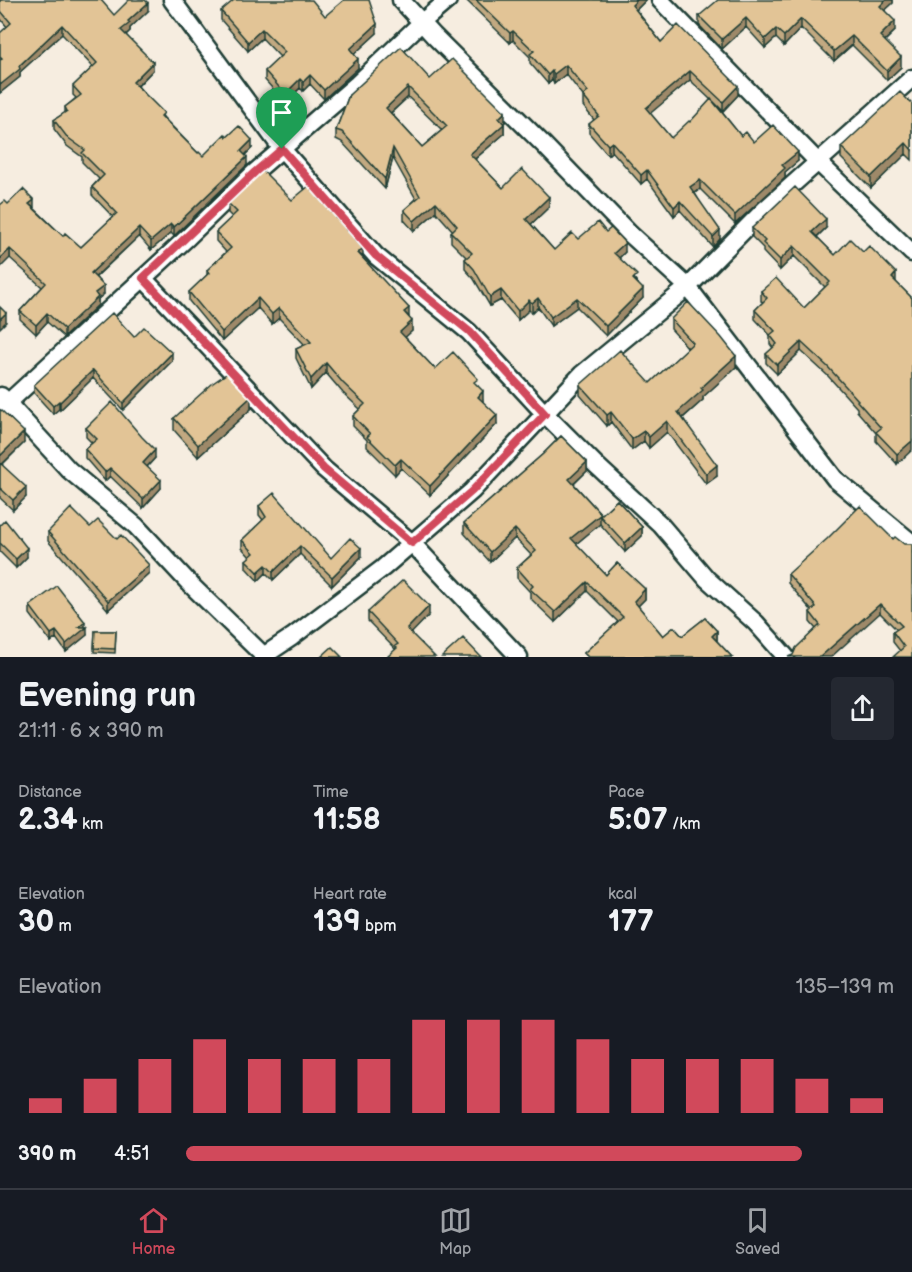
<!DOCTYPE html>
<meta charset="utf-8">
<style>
:root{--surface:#171b24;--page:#242831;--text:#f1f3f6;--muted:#9ea1a6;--line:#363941;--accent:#d1495b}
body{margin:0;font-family:"Balsamiq Sans",sans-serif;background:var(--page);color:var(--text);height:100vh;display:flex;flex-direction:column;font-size:22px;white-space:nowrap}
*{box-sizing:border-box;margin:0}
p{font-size:20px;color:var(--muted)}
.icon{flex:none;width:33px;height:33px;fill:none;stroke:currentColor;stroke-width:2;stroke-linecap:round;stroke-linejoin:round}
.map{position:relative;height:657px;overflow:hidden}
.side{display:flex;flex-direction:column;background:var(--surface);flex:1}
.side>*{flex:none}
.pin{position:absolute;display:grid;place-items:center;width:51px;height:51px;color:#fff;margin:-62px -26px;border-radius:50% 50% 50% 0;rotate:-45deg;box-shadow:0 0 6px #0007}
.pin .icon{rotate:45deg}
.round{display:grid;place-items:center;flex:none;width:63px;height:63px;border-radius:6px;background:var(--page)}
.summary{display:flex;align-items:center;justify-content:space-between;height:102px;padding:0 18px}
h1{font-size:33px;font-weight:700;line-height:45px}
.stats{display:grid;grid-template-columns:repeat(3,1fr);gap:9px;height:102px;padding:6px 18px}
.stats div{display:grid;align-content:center}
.stats b{font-size:30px;font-weight:700}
.stats small{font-size:16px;font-weight:400}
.stats p{font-size:16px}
.chart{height:168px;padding:12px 18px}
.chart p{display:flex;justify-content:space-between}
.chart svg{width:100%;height:108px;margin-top:6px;stroke:var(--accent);stroke-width:6}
ul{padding:0 18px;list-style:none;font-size:20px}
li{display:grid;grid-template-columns:96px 72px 1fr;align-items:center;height:45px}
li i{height:15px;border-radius:8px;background:var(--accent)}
.dock{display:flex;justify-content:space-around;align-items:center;height:84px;border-top:2px solid var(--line);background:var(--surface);font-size:16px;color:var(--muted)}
.dock a{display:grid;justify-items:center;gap:3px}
.dock .selected{color:var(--accent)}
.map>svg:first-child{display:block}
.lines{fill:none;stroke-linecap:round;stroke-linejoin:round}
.minor-casing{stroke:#1f3d34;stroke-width:21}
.minor{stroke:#fff;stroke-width:16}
.wall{fill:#c2a981;stroke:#1f3d34;stroke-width:1.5;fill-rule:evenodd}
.shaded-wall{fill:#9e8969;stroke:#1f3d34;stroke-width:1.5}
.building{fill:#e2c496;stroke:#1f3d34;stroke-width:1.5;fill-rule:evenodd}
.route-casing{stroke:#fff;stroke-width:12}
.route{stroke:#d1495b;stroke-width:8}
</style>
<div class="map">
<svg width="912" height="657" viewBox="0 0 912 657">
<rect width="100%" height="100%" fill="#f6ede0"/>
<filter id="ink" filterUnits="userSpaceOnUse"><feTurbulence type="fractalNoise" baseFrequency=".0167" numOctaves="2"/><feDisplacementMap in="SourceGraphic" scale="12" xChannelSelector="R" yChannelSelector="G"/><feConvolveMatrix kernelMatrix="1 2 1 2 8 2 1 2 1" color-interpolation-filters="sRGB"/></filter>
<g filter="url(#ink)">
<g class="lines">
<g class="minor-casing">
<path id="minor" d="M172,0L282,149L376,256L469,332L545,414L596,465L660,524L707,579L756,623L786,657
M401,0L434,36L544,145L630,234L688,287L835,479L912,543
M660,0L818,162L912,253
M143,278L324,469L412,543L519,657
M1,396L69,470L136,526L192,586L264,656
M0,410L188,237L255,172L357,84L422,22L448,0
M262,657L292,637L383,568L472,491L582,374L688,287L764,210L912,78"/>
</g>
<use href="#minor" class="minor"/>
</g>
<path class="wall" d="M0,0L114,15L148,11L130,28V31L126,35L153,70L138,86L164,118L198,153L203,156L227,137L252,148L245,155L247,165L174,236L171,233L151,250L139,236L96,277L104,294L98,299V305L64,337L47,322L36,334L20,319V311L42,287L10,258L8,204L34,208L63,236L81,247L113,217L92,195V187L99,179L82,162V157L67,146L54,129V120L65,113V107L76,98L73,95V86L93,67L62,34L20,72V77L0,93V33L7,27L0,18Z
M466,0H646L636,10L661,42L738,95L723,111L713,101L741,136L798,161L785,172V178L735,224L700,189L695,193L720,239L713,247L680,210L674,216L647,179L641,184L612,151L608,155L589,133V124L594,120L583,106V96L566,74L554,84L552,80L548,84L530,63V57L513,40L510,43ZM690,80L711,100L690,122L671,138L650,113Z
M893,0V3L884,11L895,31L885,41L901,67L887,80L852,45L834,61L801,28L784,46L776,38L765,48L746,27L722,49L699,25V16Z
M221,11L325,16L377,33L354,54L358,68L324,99L310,84L303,91L300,88L285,103L265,80V71L280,57L262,38L248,51L221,20Z
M430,79L505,122L504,123V134L475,159L503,188L549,207L531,224L554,250L578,239L606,232L625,252L619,258L637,282L643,298L606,336L577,307L551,326L538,307L532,313L529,310L518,320L501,300L490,306L474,279L465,269V259L467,258L451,242V232L453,231L437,213L436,212L414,231L404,220V210L416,199L393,158L385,189L342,142L336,139V130L349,95ZM408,97L442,130L422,147L391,113Z
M912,104V160L906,154L871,188L841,158V147Z
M292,200L363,258L409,317L412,331L405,337L435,369L478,386L483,401H482L497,424L430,495L401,468L395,475L367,447V440L353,426V416L360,409L343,393L326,373L311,389L296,358V349L305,345L279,318L272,324L258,308L222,341L189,301V292L207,275V270L226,252L216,241V232L232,217L228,213V203Z
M752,228H826L817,237L835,255L863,252L896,282L912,298L897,464L876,441V433L857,411V408L828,376L801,351L777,374L766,363V354L773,348L770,344V335L755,319V310L763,302L761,301V291L804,308L825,287L794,256L780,270L763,252V248L752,237Z
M671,319L736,367L703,397V400L683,418L717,476L706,484L667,432L649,448L644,441L632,450L611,422L607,426L580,395V385L650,383L688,348L671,329Z
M134,337L172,361L123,410L93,378L60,410L59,409L53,414L34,393V385Z
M251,409L198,457L174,430V418Z
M0,410L24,443L2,465L26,497L13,510L0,498Z
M86,428L155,458L147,467L161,488L143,508L110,476L105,481L85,458V449L92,443L86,437Z
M561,436L587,462V471L574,484L601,514V515L617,500L642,527V536L625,552L600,524L576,544L606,575L617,563L645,589V599L638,606L663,636L674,627L682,636L705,618L717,631V641L732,657H588L584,653L618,622L587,591L555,622L530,598V592L517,578V568L531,555L515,538L490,562L464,533V523L543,454Z
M259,506L331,558L361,557L332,586L300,554L273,580L266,573L258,581L246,568V560L250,557L242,548V540L263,520L259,515Z
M0,525L27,557L16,568L0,552Z
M90,527L117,539L149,573L108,610L48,541V532Z
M893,539L912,657L900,651L893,642V632L897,630L880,613L793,655L816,629L810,622V612L812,611L788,583V574Z
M30,606L85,627L87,635L66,652L56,638L51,642L30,614Z
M368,612L429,615L395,649L368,621Z
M95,631H116L115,653L94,652Z"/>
<path class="shaded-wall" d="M637,0H646L632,14V5Z
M886,0H893V3L880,15V6Z
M148,3V11L130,28V31L121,39V30L128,21Z
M746,18V27L722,49V39Z
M801,19V28L784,46V36Z
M895,21V31L880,45V36Z
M377,24V33L350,58V49Z
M62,25V34L20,72V77L0,93V85L19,66Z
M262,29V38L248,51V42Z
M776,29V38L765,48V39Z
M513,31V40L510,43V33Z
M852,36V45L834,61V51Z
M901,57V67L887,80V71Z
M358,59V68L324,99V90Z
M153,62V70L133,90V82Z
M566,65V74L554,84V74Z
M552,71V80L548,84V75Z
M690,71V80L646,117V108Z
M310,75V84L303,91V82Z
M300,79V88L285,103V94Z
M738,86V95L723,111V102Z
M408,87V97L386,117V108Z
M505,112V122L499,127V118Z
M504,124V134L470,163V154Z
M252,140V148L241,159V151Z
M612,142V151L608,155V145Z
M906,143V154L871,188V177Z
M393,148V158L385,189V179Z
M798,152V161L785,172V178L735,224V215L782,165Z
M247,157V165L174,236V227Z
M647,170V179L641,184V175Z
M700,180V189L690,197V187Z
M549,197V207L526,229V219Z
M34,200V208L29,204Z
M680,201V210L674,216V207Z
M436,202V212L414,231V221Z
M826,219V228L812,241V232Z
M171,224V233L151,250V241Z
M139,228V236L91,281V273Z
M720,230V239L713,247V237Z
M625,243V252L614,263V253Z
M794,246V256L780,270V260Z
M363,248V257L358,253Z
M10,249V258L0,268V259Z
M896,273V283L892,278Z
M104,286V294L98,299V305L64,337V329L95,293Z
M643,289V298L606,336V326Z
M501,290V300L490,306V297Z
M258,298V308L222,341V332Z
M538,298V307L532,313V303Z
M577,298V307L551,326V317Z
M529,300V310L518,320V311Z
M279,308V318L272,324V314Z
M409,308V317L404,312Z
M6,313V322L0,328V319Z
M47,313V322L36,334V325Z
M412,321V331L400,342V332Z
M801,342V351L777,374V365Z
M172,353V361L123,410V403Z
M736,356V367L703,397V400L678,422V412L701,388Z
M326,363V373L311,389V379Z
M93,370V378L60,410V402Z
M483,391V401L478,407V397Z
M251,397V409L198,457V445Z
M59,401V409L53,414V406Z
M611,412V422L607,426V415Z
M497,415V424L430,495V486Z
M667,421V432L649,448V437Z
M644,431V441L632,450V439Z
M24,432V443L0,466V456Z
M912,441V450L897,464V454Z
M155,450V458L143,471V463Z
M401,459V468L395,475V465Z
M587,462V471L569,488V479Z
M717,465V476L706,484V474Z
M110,468V476L105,481V472Z
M161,480V488L143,508V499Z
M26,487V497L13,510V500Z
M601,514V517L600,516V524L571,548V538Z
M642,527V536L625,552V543Z
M515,529V538L490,562V552Z
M300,546V554L273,580V572Z
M27,548V557L16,568V559Z
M361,548V557L332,586V577Z
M149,565V573L108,610V601Z
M266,565V573L258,581V572Z
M587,582V591L555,622V612Z
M645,589V599L634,610V601Z
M880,604V613L831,657H820Z
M429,606V615L407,638V629Z
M85,622V629L87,627V635L66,652V644L79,627Z
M56,631V638L51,642V634Z
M717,631V641L712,636Z"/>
<path class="building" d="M0,0H101L114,15L129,0H145L148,3L128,21L130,23L121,30L153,62L133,82L164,113L161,116L198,153L199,152L203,156L225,134L227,137L239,126L252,140L241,151L247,157L174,227L171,224L151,241L139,228L91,273L104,286L95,293L98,297L64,329L47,313L36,325L20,311L46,283L10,249L0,259V205L5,201L8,204L23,189L34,200L29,204L63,236L65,233L81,247L117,213L92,187L104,175L82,153L85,150L67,137L54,120L67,111L65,107L81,95L73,86L97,63L62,25L19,66L20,69L0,85V60L2,59L0,57V33L11,23L0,10Z
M234,0H312L325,16L344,0H369L377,24L350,49L358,59L324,90L310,75L303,82L300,79L285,94L265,71L285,52L262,29L248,42L221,11Z
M476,0H637L632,5L661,42L678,25L738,86L723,102L690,71L646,108L671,138L689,121L690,122L711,99L741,136L746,132L754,142L773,125L798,152L782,165L785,168L735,215L700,180L690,187L720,230L713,237L680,201L674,207L647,170L641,175L612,142L608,145L589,124L599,116L583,96L588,92L566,65L554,74L552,71L548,75L530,54L534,51L513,31L510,33Z
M718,0H886L880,6L895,21L880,36L901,57L887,71L852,36L834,51L801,19L784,36L776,29L765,39L746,18L722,39L699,16Z
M401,47L430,79L452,59L505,112L499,118L504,124L470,154L503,188L522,169L549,197L526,219L554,250L572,233L578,239L598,222L606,232L611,228L625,243L614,253L637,275L633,279L643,289L606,326L577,298L551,317L538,298L532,303L529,300L518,311L501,290L490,297L474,269L465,259L472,253L451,232L457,226L437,203L436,202L414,221L404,210L420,196L393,148L385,179L342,132L336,130L349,95ZM408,87L447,126L422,147L386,108Z
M900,92L912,104V150L906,143L871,177L841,147Z
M262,170L292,200L309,186L363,248L358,253L409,308L404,312L412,321L400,332L435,369L453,352L478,379L474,382L483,391L478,397L497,415L430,486L401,459L395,465L367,437L370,434L353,416L365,404L343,383L326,363L311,379L296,349L311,342L279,308L272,314L258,298L222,332L189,292L209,273L207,270L231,248L216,232L237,212L228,203Z
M795,187L826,219L812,232L835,255L850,239L863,252L869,246L896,273L892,278L912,298V441L897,454L876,432L881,428L857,401L858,400L828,367L801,342L777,365L766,354L777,344L770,335L775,331L755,310L767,298L761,291L776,278L804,308L830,282L794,246L780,260L763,243L765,241L752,228Z
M688,302L721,337L736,356L701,388L703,390L678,412L717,465L706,474L667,421L649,437L644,431L632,439L611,412L607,415L580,385L620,350L650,383L693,343L671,319Z
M0,307L6,313L0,319Z
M112,313L134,337L144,327L172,353L123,403L93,370L60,402L59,401L53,406L34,385Z
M229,372L251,397L198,445L174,418L213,383Z
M112,402L142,437L155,450L143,463L161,480L143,499L110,468L105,472L85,449L97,439L86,428Z
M0,410H1L24,432L0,456Z
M561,436L587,462L569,479L601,514L571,538L606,575L617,563L645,589L634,601L663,636L674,627L682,636L705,618L717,631L712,636L732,657H588L584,653L623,617L587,582L555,612L530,589L533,586L517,568L536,551L515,529L490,552L464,523L543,454Z
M0,463L26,487L13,500L0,488Z
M274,493L331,558L350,538L361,548L332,577L300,546L273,572L266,565L258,572L246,560L254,553L242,540L266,517L259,506Z
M617,500L642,527L625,543L600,516Z
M860,506L893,539L895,537L904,544H912V657H893L904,647L893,632L902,626L880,604L820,657H788L793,655L796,648L820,625L810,612L816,607L788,574L827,539Z
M71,508L90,527L98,520L117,539L121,535L149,565L108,601L48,532Z
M5,520L27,548L16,559L0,543V525Z
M403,580L429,606L407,629L435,657H387L397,648L395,646L398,644L368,612Z
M57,586L85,622L79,627H87L66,644L56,631L51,634L30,606Z
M95,631H116L115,649L94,648Z
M463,638L481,657H442Z
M332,647L342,657H321Z"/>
</g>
<g class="lines" filter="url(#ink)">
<g class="route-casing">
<path id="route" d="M282,149L376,256L470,332L545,414L472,491L412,543L324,469L143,278L255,172Z"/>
</g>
<use href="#route" class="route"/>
</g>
</svg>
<div class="pin" style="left:282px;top:149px;background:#1e9e55"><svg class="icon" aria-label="arrive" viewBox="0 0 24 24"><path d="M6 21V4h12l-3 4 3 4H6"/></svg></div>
</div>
<section class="side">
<div class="summary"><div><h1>Evening run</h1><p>21:11 · 6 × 390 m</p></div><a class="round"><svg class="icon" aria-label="share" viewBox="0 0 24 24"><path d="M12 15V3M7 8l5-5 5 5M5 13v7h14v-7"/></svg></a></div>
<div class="stats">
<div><p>Distance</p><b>2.34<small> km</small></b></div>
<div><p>Time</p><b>11:58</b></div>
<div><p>Pace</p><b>5:07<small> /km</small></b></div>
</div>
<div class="stats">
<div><p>Elevation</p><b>30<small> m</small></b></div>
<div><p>Heart rate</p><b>139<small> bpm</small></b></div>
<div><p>kcal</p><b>177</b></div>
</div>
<div class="chart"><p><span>Elevation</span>135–139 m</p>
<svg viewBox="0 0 160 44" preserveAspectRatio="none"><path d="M5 44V38M15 44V30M25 44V22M35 44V14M45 44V22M55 44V22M65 44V22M75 44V6M85 44V6M95 44V6M105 44V14M115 44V22M125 44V22M135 44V22M145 44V30M155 44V38"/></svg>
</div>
<ul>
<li><b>390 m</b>4:51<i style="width:87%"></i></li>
</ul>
</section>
<nav class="dock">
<a class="selected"><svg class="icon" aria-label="home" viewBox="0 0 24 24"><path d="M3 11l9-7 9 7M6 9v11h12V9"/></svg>Home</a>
<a><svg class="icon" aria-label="map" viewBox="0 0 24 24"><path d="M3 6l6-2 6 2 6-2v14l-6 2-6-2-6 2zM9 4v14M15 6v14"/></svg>Map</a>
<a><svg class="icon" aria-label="saved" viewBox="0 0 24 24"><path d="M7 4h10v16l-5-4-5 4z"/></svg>Saved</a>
</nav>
